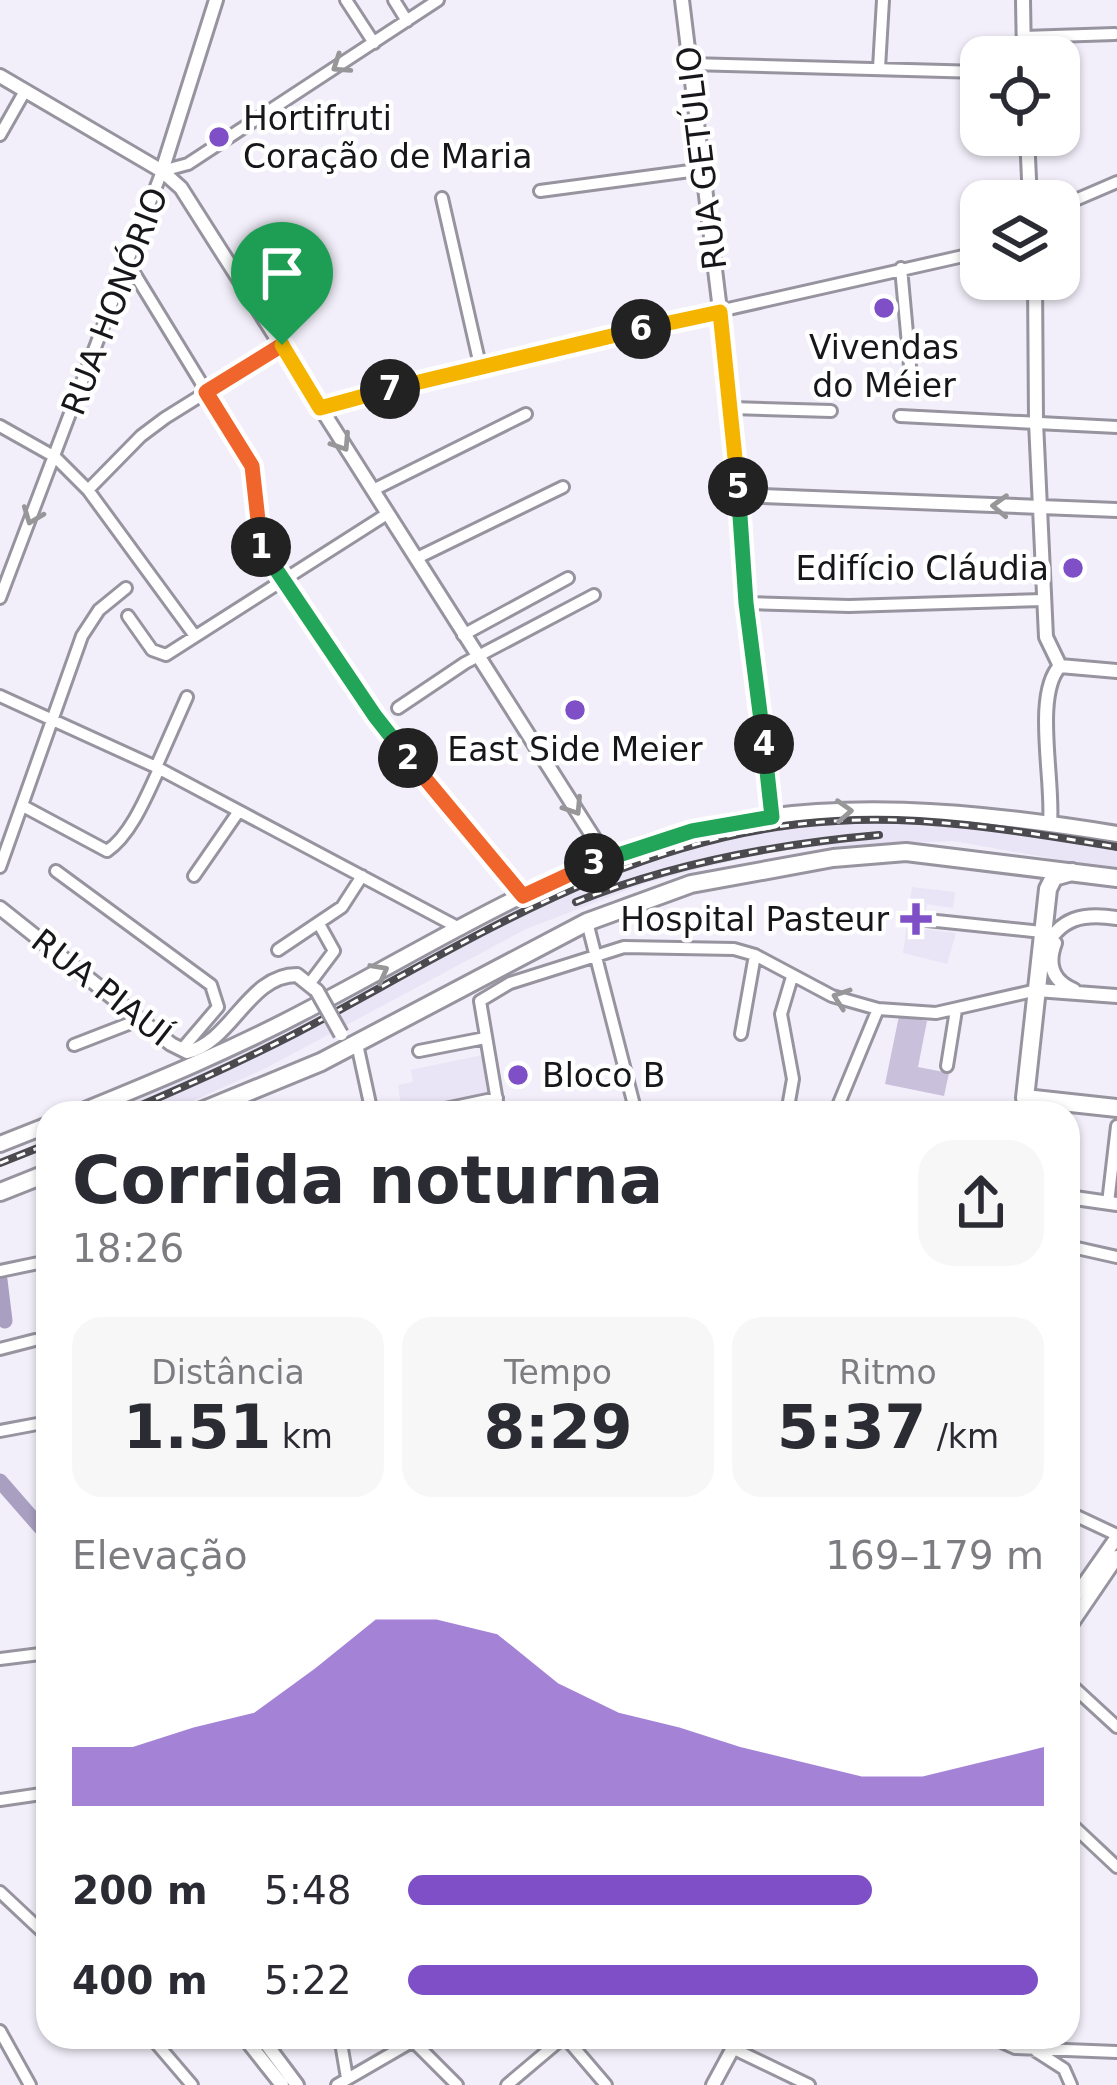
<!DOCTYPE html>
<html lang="pt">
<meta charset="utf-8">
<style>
:root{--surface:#fff;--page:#f7f7f7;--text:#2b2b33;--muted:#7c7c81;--accent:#7e4fc7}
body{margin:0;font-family:"DejaVu Sans",sans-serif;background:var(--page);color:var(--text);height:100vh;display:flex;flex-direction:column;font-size:45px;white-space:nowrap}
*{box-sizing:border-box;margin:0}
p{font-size:39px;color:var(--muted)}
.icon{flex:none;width:66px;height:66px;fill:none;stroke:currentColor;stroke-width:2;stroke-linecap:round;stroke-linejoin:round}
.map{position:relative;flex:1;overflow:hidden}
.details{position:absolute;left:36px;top:1101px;width:1044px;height:948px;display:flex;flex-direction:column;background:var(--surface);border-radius:36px;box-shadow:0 3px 9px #0004}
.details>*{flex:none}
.tools{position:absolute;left:960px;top:36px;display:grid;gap:24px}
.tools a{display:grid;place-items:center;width:120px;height:120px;border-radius:24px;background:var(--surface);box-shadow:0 3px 9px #0004;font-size:60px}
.pin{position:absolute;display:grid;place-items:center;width:102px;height:102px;color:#fff;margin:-123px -51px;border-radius:50% 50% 50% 0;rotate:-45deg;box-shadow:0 0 12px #0007}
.pin .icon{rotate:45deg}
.km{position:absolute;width:60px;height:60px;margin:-30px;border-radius:50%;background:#222;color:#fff;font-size:33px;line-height:60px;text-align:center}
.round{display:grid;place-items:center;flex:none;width:126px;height:126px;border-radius:36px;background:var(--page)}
.head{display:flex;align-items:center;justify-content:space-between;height:204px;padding:0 36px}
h1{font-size:66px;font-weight:600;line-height:90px}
.stats{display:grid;grid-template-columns:repeat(3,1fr);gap:18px;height:204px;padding:12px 36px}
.stats div{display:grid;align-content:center;border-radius:30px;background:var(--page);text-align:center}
.stats b{font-size:60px;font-weight:600}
.stats small{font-size:33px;font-weight:400}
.stats p{font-size:33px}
.chart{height:336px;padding:24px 36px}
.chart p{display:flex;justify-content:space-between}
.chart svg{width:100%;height:216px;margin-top:12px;fill:var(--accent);opacity:.7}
ul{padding:0 36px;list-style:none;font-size:39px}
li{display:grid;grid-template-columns:192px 144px 1fr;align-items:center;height:90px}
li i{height:30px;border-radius:15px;background:var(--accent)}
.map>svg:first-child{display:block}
.built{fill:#e9e4f6}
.green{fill:#c9c1dc}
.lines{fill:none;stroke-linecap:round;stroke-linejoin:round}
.river{stroke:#a99fc1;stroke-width:15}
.minor-casing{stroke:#97949f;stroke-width:16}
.tertiary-casing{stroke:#97949f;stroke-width:18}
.secondary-casing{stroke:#97949f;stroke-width:20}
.primary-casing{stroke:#97949f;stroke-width:22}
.minor{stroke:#fff;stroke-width:10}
.tertiary{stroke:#fff;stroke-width:12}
.secondary{stroke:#fff;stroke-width:14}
.primary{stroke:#fff;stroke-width:16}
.rail-casing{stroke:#4b4a4f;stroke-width:8}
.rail{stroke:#fff;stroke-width:3;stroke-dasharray:9;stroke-linecap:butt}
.tertiary-bridge-casing{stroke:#97949f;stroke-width:18;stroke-linecap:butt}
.tertiary-bridge{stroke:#fff;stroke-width:12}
.oneway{stroke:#979698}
.split-1-casing{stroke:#fff;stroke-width:24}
.split-2-casing{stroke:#fff;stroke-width:24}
.split-3-casing{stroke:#fff;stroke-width:24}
.split-4-casing{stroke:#fff;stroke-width:24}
.split-5-casing{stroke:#fff;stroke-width:24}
.split-6-casing{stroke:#fff;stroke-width:24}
.split-7-casing{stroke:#fff;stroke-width:24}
.split-8-casing{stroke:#fff;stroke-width:24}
.split-1{stroke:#f0652b;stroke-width:15}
.split-2{stroke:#22a559;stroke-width:15}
.split-3{stroke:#f0652b;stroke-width:15}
.split-4{stroke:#22a559;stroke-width:15}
.split-5{stroke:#22a559;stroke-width:15}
.split-6{stroke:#f5b400;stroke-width:15}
.split-7{stroke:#f5b400;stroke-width:15}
.split-8{stroke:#f5b400;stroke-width:15}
.poi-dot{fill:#7e4fc7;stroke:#fff;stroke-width:4.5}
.labels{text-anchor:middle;stroke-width:9;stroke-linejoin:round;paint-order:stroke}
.poi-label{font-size:33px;fill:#17161a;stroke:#fff;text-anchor:start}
.street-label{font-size:33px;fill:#17161a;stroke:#fff}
</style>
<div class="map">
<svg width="1117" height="2085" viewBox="0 0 1117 2085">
<rect width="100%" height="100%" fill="#f2effa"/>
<path class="built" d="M908,818L1117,844V870L954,841L792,848L714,865L646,883L526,929L266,1068L166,1113H108L266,1042L505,914L592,873L696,840L795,823Z
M912,887L955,892L953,908L927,904L922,929L956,933L947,964L903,953Z
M487,1054L494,1096L402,1113L398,1085L413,1082L411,1070Z"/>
<path class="green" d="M899,1016L927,1021L918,1067L949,1073L944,1096L885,1084Z"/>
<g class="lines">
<path class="river" d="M0,1280L5,1321
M0,1481L48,1536"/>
<g class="minor-casing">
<path id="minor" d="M346,0L374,43
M394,0L407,21
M1024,37L1115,34
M690,64L981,72
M879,68L883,0
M0,135L25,91
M540,191L705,169
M442,198L480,365
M1059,207L1117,182
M128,263L252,466L263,552L375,716L523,896
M901,268L911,377
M320,408L480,365L981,252
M732,408L831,411
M900,416L1117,427
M0,426L55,457L88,490L195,636
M88,490L141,436L165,418L282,345
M373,490L526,414
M417,558L563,487
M0,598L162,171L188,164L438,0
M746,603L849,606L1044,600
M128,616L152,650L166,655L387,514
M463,635L568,578
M0,696L156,767L461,929
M398,708L465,663L594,595
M156,767L187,697
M23,806L107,851C131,835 147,795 159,769
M0,867L82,636L99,610L126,588
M56,871L211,985L218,1007L183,1048
M194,876L239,811
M927,920L1042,932
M587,922L636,1113
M278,950L342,907L362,876
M310,983L334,951L319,924
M741,1034L755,955
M357,1044L372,1113
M74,1045L141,1019
M419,1051L485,1038
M947,1066L956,1010
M322,1112V1113
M426,1113L497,1098
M499,1113L480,1001L510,983L624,947L734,949L755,955L832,996L878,1009L936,1013L1037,990
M787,1113L793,1079L781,1014L792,977
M835,1113L878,1009
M1108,1203L1117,1126
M1068,1246L1117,1257
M0,1271L48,1261
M0,1349L35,1340
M0,1431L48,1422
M1068,1512L1117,1535
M0,1659L48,1653
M1068,1682L1117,1727
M0,1800L48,1793
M1068,1821L1117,1867
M0,1892L48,1937
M0,2031L30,2085
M151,2037L192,2085
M340,2037L347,2078
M565,2037L606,2085
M721,2037L732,2048L809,2085
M991,2037L1015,2048L1117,2052
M1036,2051L1064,2069L1071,2085
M337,2085L413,2041L457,2085
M507,2085L564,2037"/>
</g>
<g class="tertiary-casing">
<path id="tertiary" d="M682,0L732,408L746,603L772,817
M1023,0L1024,57
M0,76L162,171L181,188L606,857
M1027,135L1030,201
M162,171L216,0
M1035,279L1036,422L1046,637L1060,666
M738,495L1117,510
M1060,666L1117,671
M1050,823C1054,781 1033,695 1060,666
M0,908L171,1044L187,1052
M1055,943C1047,964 1052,981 1074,990
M1044,950C1060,917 1083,913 1117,918
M1037,990L1117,996
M187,1052C232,1042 248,975 297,975L317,991
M1068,1197L1117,1204
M1068,1607L1117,1537
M1068,1629L1117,1557
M244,2037L282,2085
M261,2037L297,2085
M713,2085L739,2037"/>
</g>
<g class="secondary-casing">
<path id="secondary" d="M78,1113C157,1081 236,1048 311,1008C434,944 555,865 691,831C832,796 976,811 1117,834
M0,1144L48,1125"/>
</g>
<g class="primary-casing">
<path id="primary" d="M1072,872L1054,877L1048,889L1025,1098L1117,1108
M197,1113L321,1062L587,922L691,884L833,858L906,852L1117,878
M0,1192L48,1173"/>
</g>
<use href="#minor" class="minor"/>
<use href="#tertiary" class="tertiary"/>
<use href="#secondary" class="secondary"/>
<use href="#primary" class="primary"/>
<g class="rail-casing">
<path id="rail" d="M576,902C673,863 775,844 879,835
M123,1113C193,1083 263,1052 330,1015C492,927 646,831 836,821C930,815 1024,832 1117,847
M0,1163L48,1144"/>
</g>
<use href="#rail" class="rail"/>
<g class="tertiary-bridge-casing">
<path id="tertiary-bridge" d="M317,991L341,1034"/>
</g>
<use href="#tertiary-bridge" class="tertiary-bridge"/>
</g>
<defs><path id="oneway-chevron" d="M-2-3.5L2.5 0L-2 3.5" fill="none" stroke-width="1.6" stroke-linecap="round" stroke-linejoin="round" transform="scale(3)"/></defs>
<g class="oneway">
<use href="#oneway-chevron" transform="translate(340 65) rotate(146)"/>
<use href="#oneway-chevron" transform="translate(342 443) rotate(57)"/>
<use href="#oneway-chevron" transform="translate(1000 506) rotate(-178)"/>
<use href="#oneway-chevron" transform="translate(32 516) rotate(111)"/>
<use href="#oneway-chevron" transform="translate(574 807) rotate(57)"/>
<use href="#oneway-chevron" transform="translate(844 811) rotate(-3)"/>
<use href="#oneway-chevron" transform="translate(380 972) rotate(-28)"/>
<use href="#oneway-chevron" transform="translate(841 998) rotate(-161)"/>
</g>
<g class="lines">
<g class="split-1-casing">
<path id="split-1" d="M261,547L252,466L206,392L282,345"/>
</g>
<g class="split-2-casing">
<path id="split-2" d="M261,547L375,716L408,758"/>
</g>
<g class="split-3-casing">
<path id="split-3" d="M408,758L523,896L594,863"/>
</g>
<g class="split-4-casing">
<path id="split-4" d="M594,863L692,831L772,817L764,744"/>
</g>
<g class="split-5-casing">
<path id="split-5" d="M738,487L746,603L764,744"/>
</g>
<g class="split-6-casing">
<path id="split-6" d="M641,329L720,312L738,487"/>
</g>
<g class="split-7-casing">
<path id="split-7" d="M390,389L641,329"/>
</g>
<g class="split-8-casing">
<path id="split-8" d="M282,345L320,408L390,389"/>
</g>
<use href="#split-1" class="split-1"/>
<use href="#split-2" class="split-2"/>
<use href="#split-3" class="split-3"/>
<use href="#split-4" class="split-4"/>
<use href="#split-5" class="split-5"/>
<use href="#split-6" class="split-6"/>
<use href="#split-7" class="split-7"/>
<use href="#split-8" class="split-8"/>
</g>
<g class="poi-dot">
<circle cx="219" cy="137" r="12"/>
<circle cx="884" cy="308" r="12"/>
<circle cx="1073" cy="568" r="12"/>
<circle cx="575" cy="710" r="12"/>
<path d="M910 901h12v12h12v12h-12v12h-12v-12h-12v-12h12z"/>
<circle cx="518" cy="1075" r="12"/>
</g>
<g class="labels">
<g class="poi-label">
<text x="243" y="130">Hortifruti<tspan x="243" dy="38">Coração de Maria</tspan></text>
<text x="884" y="359" text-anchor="middle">Vivendas<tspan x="884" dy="38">do Méier</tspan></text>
<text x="1049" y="580" text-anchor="end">Edifício Cláudia</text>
<text x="575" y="761" text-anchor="middle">East Side Meier</text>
<text x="889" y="931" text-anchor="end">Hospital Pasteur</text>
<text x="542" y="1087">Bloco B</text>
</g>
<g class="street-label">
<text transform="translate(701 158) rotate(-97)" y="12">RUA GETÚLIO</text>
<text transform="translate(114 301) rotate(-69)" y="12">RUA HONÓRIO</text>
<text transform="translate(102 987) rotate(38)" y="12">RUA PIAUÍ</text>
</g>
</g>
</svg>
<div class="tools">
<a><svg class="icon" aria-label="locate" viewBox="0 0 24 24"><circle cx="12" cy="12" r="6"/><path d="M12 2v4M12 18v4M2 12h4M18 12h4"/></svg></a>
<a><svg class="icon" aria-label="layers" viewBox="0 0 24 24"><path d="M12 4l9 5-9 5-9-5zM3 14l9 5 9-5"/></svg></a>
</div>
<div class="pin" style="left:282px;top:345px;background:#1e9e55"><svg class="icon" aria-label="arrive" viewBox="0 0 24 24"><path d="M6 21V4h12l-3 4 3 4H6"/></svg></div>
<b class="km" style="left:261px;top:547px">1</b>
<b class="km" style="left:408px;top:758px">2</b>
<b class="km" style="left:594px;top:863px">3</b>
<b class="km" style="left:764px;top:744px">4</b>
<b class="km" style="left:738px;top:487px">5</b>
<b class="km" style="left:641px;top:329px">6</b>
<b class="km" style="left:390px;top:389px">7</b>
<section class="details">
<div class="head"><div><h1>Corrida noturna</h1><p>18:26</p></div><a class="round"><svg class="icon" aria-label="share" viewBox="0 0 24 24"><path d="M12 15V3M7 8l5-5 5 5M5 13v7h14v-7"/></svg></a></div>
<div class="stats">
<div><p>Distância</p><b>1.51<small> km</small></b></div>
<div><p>Tempo</p><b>8:29</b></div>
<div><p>Ritmo</p><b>5:37<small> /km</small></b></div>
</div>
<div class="chart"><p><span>Elevação</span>169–179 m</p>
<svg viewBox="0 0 160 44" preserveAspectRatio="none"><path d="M0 44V32L10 32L20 28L30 25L40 16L50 6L60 6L70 9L80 19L90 25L100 28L110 32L120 35L130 38L140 38L150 35L160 32V44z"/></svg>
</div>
<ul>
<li><b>200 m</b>5:48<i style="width:73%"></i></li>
<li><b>400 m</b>5:22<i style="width:99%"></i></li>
</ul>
</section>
</div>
